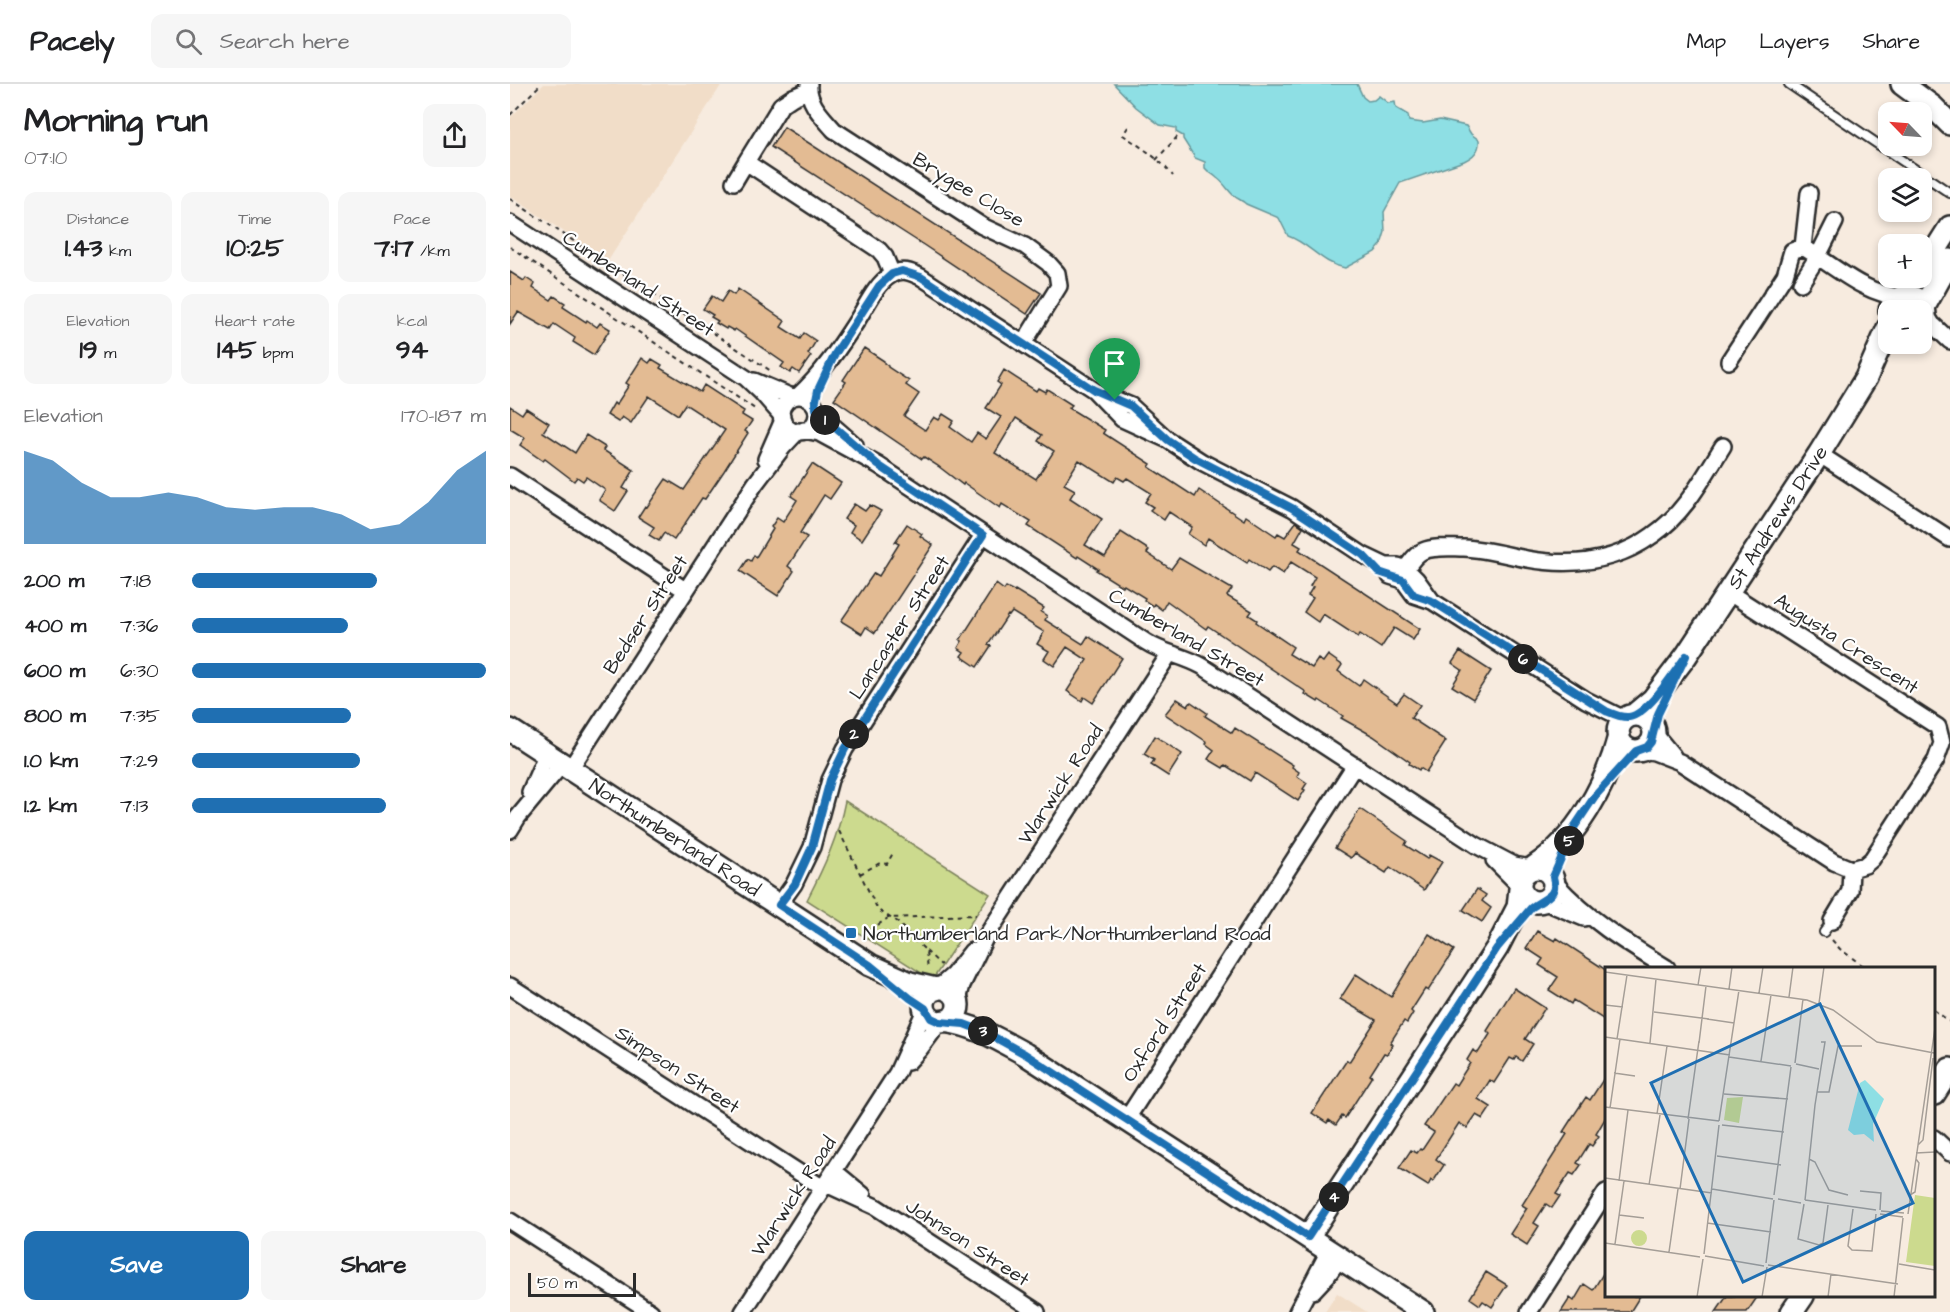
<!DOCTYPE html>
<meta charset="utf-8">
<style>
:root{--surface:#fff;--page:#f6f6f6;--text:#202124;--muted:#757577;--line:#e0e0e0;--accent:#1f6fb2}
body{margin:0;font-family:"Architects Daughter",sans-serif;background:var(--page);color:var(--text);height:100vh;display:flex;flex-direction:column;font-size:22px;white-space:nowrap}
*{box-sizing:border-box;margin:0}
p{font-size:20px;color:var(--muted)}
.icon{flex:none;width:33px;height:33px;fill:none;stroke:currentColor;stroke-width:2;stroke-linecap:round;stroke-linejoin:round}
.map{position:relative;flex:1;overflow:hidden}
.side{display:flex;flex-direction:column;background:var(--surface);width:510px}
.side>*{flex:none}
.needle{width:39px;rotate:295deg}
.controls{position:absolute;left:1368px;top:18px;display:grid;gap:12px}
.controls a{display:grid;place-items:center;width:54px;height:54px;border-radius:12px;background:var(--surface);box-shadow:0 3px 9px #0003;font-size:30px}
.scale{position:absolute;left:18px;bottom:15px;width:108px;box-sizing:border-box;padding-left:6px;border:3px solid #2b2b2b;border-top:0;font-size:16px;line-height:21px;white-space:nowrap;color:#2b2b2b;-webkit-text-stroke:4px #fff;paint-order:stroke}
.pin{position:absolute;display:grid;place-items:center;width:51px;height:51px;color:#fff;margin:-62px -26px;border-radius:50% 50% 50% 0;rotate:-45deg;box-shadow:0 0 6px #0007}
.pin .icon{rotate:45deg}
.km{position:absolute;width:30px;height:30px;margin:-15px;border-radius:50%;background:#222;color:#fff;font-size:16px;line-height:30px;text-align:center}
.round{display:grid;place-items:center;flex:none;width:63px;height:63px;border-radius:12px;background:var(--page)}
.headline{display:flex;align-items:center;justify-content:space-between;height:102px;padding:0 24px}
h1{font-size:33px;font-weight:700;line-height:45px}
.figures{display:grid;grid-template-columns:repeat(3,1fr);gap:9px;height:102px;padding:6px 24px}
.figures div{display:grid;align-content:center;border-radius:12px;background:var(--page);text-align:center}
.figures b{font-size:26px;font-weight:700}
.figures small{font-size:16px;font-weight:400}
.figures p{font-size:16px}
.chart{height:168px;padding:12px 24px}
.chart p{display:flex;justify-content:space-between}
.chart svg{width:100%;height:108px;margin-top:6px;fill:var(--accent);opacity:.7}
.primary-button{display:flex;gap:12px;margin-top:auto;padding:12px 24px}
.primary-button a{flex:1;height:69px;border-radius:12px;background:var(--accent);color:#fff;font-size:24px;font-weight:700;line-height:69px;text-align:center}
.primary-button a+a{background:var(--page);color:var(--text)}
ul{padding:0 24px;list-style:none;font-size:20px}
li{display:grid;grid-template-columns:96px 72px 1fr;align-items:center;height:45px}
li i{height:15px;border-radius:8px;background:var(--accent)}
header{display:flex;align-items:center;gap:36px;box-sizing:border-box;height:84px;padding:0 30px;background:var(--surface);border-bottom:2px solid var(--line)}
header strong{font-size:28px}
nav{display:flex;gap:33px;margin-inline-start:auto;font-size:21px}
.search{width:420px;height:54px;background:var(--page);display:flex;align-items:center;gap:15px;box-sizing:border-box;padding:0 21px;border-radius:12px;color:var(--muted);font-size:22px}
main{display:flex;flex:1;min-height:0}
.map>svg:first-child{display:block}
.built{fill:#f1ddc8}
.green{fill:#ccda8e;stroke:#7c825c;stroke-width:1.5}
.water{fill:#8edfe4;stroke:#66979a;stroke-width:1.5}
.building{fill:#e3bb93;stroke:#2b2b2b;stroke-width:1.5;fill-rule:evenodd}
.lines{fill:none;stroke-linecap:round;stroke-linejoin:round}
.lane-casing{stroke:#2b2b2b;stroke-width:12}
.street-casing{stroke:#2b2b2b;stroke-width:20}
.secondary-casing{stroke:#2b2b2b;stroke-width:26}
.path{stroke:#2b2b2b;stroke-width:2;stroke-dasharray:4.5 4.5;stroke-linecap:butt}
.lane{stroke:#fff;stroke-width:8}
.street{stroke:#fff;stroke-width:15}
.secondary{stroke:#fff;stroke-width:21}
.route-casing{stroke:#fff;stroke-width:12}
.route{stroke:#1f6fb2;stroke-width:8}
.poi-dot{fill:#1f6fb2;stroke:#fff;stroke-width:2}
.labels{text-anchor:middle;stroke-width:4.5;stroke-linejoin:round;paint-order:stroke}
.street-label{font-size:20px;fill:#2b2b2b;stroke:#fff}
.poi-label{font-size:20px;fill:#2b2b2b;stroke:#fff;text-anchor:start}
.inset-road{fill:none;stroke:#a59e97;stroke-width:1.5}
.view{fill:#1f6fb2;fill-opacity:0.15;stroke:#1f6fb2;stroke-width:3}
.inset-edge{fill:none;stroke:#2b2b2b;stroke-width:3}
</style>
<header>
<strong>Pacely</strong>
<div class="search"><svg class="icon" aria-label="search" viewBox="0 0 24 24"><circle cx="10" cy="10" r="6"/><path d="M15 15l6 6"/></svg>Search here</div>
<nav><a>Map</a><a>Layers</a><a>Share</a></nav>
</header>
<main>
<section class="side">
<div class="headline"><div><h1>Morning run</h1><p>07:10</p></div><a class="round"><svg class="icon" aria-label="share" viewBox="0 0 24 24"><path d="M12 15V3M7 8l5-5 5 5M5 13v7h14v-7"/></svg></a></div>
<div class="figures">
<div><p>Distance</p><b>1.43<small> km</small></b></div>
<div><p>Time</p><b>10:25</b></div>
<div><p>Pace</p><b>7:17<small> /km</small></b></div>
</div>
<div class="figures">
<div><p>Elevation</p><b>19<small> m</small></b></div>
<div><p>Heart rate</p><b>145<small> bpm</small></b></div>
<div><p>kcal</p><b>94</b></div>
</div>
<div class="chart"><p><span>Elevation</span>170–187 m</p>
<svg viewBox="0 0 160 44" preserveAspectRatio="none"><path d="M0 44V6L10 10L20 19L30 25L40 25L50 23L60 25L70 29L80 30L90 29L100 29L110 32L120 38L130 36L140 27L150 14L160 6V44z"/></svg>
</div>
<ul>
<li><b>200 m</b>7:18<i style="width:63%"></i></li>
<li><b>400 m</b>7:36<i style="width:53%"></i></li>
<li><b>600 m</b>6:30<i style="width:100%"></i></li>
<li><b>800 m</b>7:35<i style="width:54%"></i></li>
<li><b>1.0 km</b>7:29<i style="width:57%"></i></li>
<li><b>1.2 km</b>7:13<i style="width:66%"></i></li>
</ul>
<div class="primary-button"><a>Save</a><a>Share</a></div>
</section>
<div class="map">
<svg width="1440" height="1228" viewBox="0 0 1440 1228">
<rect width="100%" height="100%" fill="#f7ebdf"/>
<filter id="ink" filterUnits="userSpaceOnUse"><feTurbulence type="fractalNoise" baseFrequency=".0167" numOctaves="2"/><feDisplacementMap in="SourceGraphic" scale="12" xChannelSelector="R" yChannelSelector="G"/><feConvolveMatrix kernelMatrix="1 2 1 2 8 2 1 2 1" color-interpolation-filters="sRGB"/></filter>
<g filter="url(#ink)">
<path class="built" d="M34,0H212L98,177L0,112V34Z
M827,1209L857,1228H815Z"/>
<path class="green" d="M335,717L480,810L425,892L419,894L297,816C314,783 328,753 335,717Z"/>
<path class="water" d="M604,0H847L853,13L858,17L864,16L869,12L878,19L885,18L886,24L898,31L899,37L913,39L930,36L956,42L961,50L969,56C970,66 963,73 954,77L890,99L874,128L875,148L871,161L865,168L835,184C812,180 799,159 778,152L769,134L736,120C732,116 727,115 723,111C718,106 713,98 707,94C703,90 699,89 695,84V78L685,74L673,55V52L666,48V44L650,41L626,23Z"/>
<path class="building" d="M274,43L531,209L517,230L412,160L261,63Z
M0,188L14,197L16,194L25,200L23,204L41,216L44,212L55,219L53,223L76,238L77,236L87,243L90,239L100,245L84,271L63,258L65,254L44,240L40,246L8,228L0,240Z
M228,205L275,237L271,243L290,255L294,249L306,257L298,270L301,272L289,289L283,285L280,289L271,283L274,279L225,245L224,247L217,243L216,245L206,239L208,237L201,233L203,231L193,225L202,212L211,218L218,207L224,211Z
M354,264L374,277V279L378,282V283L399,297L396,301L409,310L394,332L415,346L424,333L429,336L433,330L444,337L440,343L461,358L467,349L476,355L491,333L476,324L491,301L487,298L494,286L526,307L528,304L535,308L537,305L562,321L559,324L595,346L593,349L641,380L639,383L685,413L689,406L734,436L736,432L766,452L768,449L775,453L786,438L793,443L784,459L791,463L789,466L910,545L903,556L884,544L871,564L850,550L848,553L813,530L808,538L794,528L803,514L798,511L803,503L800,502L805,493L781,478L773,490L762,483L758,488L739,475L737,479L698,454L694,461L678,450L682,443L659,428L654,436L640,426L643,423L635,418L641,409L617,394L614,397L607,393L604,398L569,376L554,400L565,406L560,414L592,435L575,461L595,473L611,448L639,466L637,469L661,485L669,474L722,505L717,512L742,527L739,531L747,536L746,538L783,563L779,570L802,584L808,575L813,578L818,571L832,581L828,587L849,602L853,595L887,619L894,610L910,621L901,634L936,657L916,688L910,684L909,686L899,680L900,678L863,652L831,634L833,632L809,616L808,618L795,610L796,608L698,542L696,545L657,517L652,526L644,520L643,522L634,516L635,514L614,501L613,503L586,486L588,485L568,472L567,474L518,442L521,438L492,420L490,424L454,399L453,401L428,382L414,373L412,375L324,315L336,298L333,296ZM506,334L532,351L528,357L544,367L526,395L485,369Z
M132,274L139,279L142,275L152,281L150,284L190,308L194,301L234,327L232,331L242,337L235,347L238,349L214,387L195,415L192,414L164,456L154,449L149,457L139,451L144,443L128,433L135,422L137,423L156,395L174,406L215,346L175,320L168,331L139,312L121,339L112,333L108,338L97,331L104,319L106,321L119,301L116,299Z
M0,322L12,330L16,324L39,339L33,348L65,369L76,351L95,363L93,366L124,386L113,404L118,407L105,427L89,416L95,406L76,393L73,397L67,393L64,397L35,375L33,377L10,361L15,354L0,345Z
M302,380L331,399L320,415L314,411L290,449L297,453L278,482L284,487L268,512L230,487L238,475L241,477L244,471L246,473L263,445L261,443L267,434L273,438L287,416L281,412Z
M344,420L355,427L360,421L371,427L352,456L340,448L344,441L334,435Z
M397,440L412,450L410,452L423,461L365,549L356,543L352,550L331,537L364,489L369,492L389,460L385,458Z
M486,500L494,506L496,503L504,507L505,506L534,524L531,528L537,532L535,536L573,560L578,552L612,574L583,619L574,613L572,617L557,607L577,576L557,563L544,582L534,575L539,567L527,560L534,548L502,528L499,532L498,531L478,561L481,562L467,583L451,572L454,568L448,564L452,557L450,556Z
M950,567L981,587L963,615L942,602L952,586L942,579Z
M667,615L678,622L681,618L697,629L695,632L722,649L725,644L783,681L782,683L789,688L787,692L797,699L793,705L795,706L788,717L745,689L740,697L715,681L713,684L698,675L704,666L696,660L697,658L655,630Z
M645,652L672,670L658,692L641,681L644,676L634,670Z
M850,725L897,757L895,761L917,775L919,771L932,778L914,806L880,783L876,789L845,769L841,774L825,764Z
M967,805L976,811L972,817L981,824L972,838L953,826Z
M1027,847L1045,857L1047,854L1096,886V937L1063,916L1061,920L1039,906L1048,893L1029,881L1033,875L1016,864Z
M919,850L944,866L918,907L915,905L901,927L903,929L897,939L894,937L880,959L883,961L877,970L874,969L860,991L862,992L835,1034L832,1032L826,1041L819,1036L817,1039L802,1029L837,976L839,978L866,936L830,915L846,890L881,913Z
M1004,904L1035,924L1015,955L1023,960L1012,977L1006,973L1004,976L1000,974L984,999L980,996L968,1015L981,1023L973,1035L966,1031L957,1044L949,1039L926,1075L934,1081L923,1098L921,1096L918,1102L889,1084L901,1066L907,1069L910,1065L912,1066L924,1048L914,1042L943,999L946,1001L960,979L957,976L963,966L968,969L980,950L977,947Z
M1096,991V1033L1086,1050L1089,1052L1082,1062L1079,1060L1067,1079L1071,1081L1064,1091L1060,1089L1046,1110L1050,1112L1042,1124L1036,1120L1024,1139L1029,1142L1017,1161L1000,1150L1017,1124L1012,1121L1057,1050L1053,1048L1062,1034L1076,1013L1080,1016Z
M1096,1185V1212H1130L1120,1228H1051L1060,1214L1064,1217L1074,1200L1083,1206Z
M976,1188L997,1201L982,1223L973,1217L970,1221L960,1214Z
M1217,1212H1248L1237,1228H1206Z"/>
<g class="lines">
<g class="lane-casing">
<path id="lane" d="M1279,0L1440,109
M1314,848L1322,837"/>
</g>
<g class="street-casing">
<path id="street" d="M299,0C297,19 313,33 324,46L472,142L515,162L538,179L547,189L549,202L513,260
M236,78L271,21L283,13L298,7
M224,98L236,78L369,166L375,173L382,190
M0,139L236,294L251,308L272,332
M1293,163L1299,109
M1291,199L1308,172L1325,138
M1415,229L1422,240L1440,257
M1219,277L1275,191L1282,167L1293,163C1323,181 1355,211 1391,213
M244,297L282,313
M592,310L621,322L658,356L692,378L782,424L853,471L876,482H888L896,485L906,495L922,517
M288,312C312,290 330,263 348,235C357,221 366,200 381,191C392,184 401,188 411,193L584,306L612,335L658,356
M271 330a18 18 0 1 1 36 0a18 18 0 1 1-36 0Z
M307,328L345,361
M294,346L309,349L368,381L636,558C653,569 674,572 692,582L966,761L1004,781L1021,784
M1309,370L1440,455
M256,375L273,336
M0,392L175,506
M880,492L893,496L904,511L922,517L1076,616L1108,632L1118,633
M889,494C896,486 903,471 913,467C925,462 941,464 954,464C975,465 996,471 1017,475C1061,483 1106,478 1143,451C1175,429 1193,394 1213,362
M1144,649L1163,672
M1132,666L1144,668L1170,678L1324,778L1341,785L1355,781L1362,775L1426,676L1432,659L1428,643L1218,508
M60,685L245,400L273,363L288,347
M20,708L37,669
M0,746L8,733L52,680
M984,776L1010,802
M1045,799C1080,837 1113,857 1157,884
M1033,817L1074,834
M269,821L284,800L302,763L320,696L335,665L473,451
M1322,837L1340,807L1341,785
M0,902L313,1104
M428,904L443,891L462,867
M448,916L452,901L475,854L660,569
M398,978L409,966L430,938
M616,1036L845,681
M1424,1054L1440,1069
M324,1087L353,1111
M316,1100L366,1123L527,1228
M0,1137L141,1228
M803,1207L817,1192L830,1174
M233,1228L387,989L415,926
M787,1228L819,1167
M1019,1228L1096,1108"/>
</g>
<g class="secondary-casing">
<path id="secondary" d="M1392,0L1423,23L1440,40
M1412,187L1440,143
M1414,223L1440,176
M1380,226C1390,199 1425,215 1412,241
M1124,631L1143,615L1176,572L1309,370L1356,294L1378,244
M1108 649a18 18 0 1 1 36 0a18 18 0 1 1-36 0Z
M0,646L360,881L400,899L426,905
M1024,783C1066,756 1097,700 1109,652
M1010 801a17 17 0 1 1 34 0a17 17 0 1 1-34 0Z
M414 921a17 17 0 1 1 34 0a17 17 0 1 1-34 0Z
M434,937C465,941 488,955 515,970L913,1228
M1424,1010L1440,985
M798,1153L987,864L1008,823L1010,805
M1282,1228L1293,1212"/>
</g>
<path class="path" d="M0,31L31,0
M618,43L613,51C631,63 650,75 663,92
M646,76L667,53
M0,115L261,287
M0,163L245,325
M329,747L368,826L387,838L416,867L418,886
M350,790L370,779L377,780L384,767
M353,851L378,834L466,831
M1322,856L1330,865L1356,884
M416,867L431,881
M1424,926L1440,938"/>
<use href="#lane" class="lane"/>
<use href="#street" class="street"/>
<use href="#secondary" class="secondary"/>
</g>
</g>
<g class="lines" filter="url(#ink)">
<g class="route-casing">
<path id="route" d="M392,187L411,193L584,306L621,322L658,356L685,374L782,424L853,471L869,488L893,496L904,511L922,517L1096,627C1103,630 1111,634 1119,633C1138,630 1165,587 1176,572L1148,630L1141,658L1137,663L1126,667L1085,712L1065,742L1043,793C1049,813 1033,814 1021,824L987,864L798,1153L515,970L475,948L454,940L430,938L421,934L415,924L400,914L360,881L269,821L285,800L302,763L320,696L335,665L473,451L368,381L307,328L305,321L308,306L325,270L369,202L382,190Z"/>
</g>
<use href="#route" class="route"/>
</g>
<rect class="poi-dot" x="335" y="843" width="12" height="12" rx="3"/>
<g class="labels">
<g class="street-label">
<text transform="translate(459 105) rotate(31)" y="7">Brygee Close</text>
<text transform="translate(129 199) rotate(33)" y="7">Cumberland Street</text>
<text transform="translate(1267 433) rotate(-57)" y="7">St Andrews Drive</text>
<text transform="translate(135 530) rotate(-57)" y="7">Bedser Street</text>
<text transform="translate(389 543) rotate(-57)" y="7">Lancaster Street</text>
<text transform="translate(677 553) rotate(30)" y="7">Cumberland Street</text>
<text transform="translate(1337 559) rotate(33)" y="7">Augusta Crescent</text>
<text transform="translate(550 700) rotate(-57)" y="7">Warwick Road</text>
<text transform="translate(165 753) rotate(33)" y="7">Northumberland Road</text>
<text transform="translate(654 938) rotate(-57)" y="7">Oxford Street</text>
<text transform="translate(168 985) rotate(33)" y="7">Simpson Street</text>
<text transform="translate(283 1112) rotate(-57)" y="7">Warwick Road</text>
<text transform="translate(458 1158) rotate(33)" y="7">Johnson Street</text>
</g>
<g class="poi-label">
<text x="353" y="856">Northumberland Park/Northumberland Road</text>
</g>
</g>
<g transform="translate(1095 883)">
<rect width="330" height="330" fill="#f7ebdf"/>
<path d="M138,130L134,156L119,153L122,131ZM310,228L330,231V299L301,295ZM26 271a8 8 0 1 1 16 0a8 8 0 1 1-16 0Z" fill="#ccda8e"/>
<path d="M260,113L279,132L268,157L269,175L259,167L249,168L243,163L255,116Z" fill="#8edfe4"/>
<path class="inset-road" d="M0,5L202,33L228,43L272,75L329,86M93,18L96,0M124,22L127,0M154,26L158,0M184,30L188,0M214,36L219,0M0,38L18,40M49,45L104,52M102,52L129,56M0,70L125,88M12,72L22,8M45,76L51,12M94,76L101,19M124,90L186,99M156,94L166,28M190,96L198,32M191,97L214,102M9,106L30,109M212,125H224L233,79H257M119,127L183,132M210,138L220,75H216M0,140L114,154M5,141L15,72M52,147L62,79M83,152L94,74M114,154L134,23M117,158L179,165M313,178L318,173L328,91M311,186L330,185M112,189L176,198M204,192L210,195L224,223L243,228M0,211L107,226M14,214L23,143M44,218L55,148M75,222L84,152M107,222L168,232M255,224L276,226L275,243M169,228L186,100M305,228L310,225L314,196L311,192M173,232L196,236M200,233L210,138M200,233L271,243M199,237L193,272L214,278L218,276L223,238M248,242L243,279L247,283L267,284L271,247M276,244L299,246M275,247L298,250M303,247L330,61M14,248L39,251M102,256L166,265M0,276L95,290M10,277L19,214M64,285L73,222M99,287L114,158M100,289L159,299M161,296L169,233M294,297L330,303M163,298L293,317M92,330L98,292M157,330L162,300M223,330L226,307M289,330L298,251"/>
<path class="view" d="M215,37L308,236L138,315L46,116Z"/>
<rect width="330" height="330" class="inset-edge"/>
</g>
</svg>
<div class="controls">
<a><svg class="needle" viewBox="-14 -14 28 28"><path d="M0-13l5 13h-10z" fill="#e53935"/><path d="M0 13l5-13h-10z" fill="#757577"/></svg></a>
<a><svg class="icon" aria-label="layers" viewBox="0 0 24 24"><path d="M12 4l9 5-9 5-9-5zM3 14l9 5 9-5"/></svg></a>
<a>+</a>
<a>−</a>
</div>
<div class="scale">50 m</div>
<div class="pin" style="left:605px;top:316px;background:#1e9e55"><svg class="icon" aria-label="arrive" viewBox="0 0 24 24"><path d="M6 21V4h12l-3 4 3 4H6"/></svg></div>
<b class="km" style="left:315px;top:336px">1</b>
<b class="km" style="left:344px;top:650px">2</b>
<b class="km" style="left:473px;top:947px">3</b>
<b class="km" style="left:824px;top:1113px">4</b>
<b class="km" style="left:1059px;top:757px">5</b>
<b class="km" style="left:1013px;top:575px">6</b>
</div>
</main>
